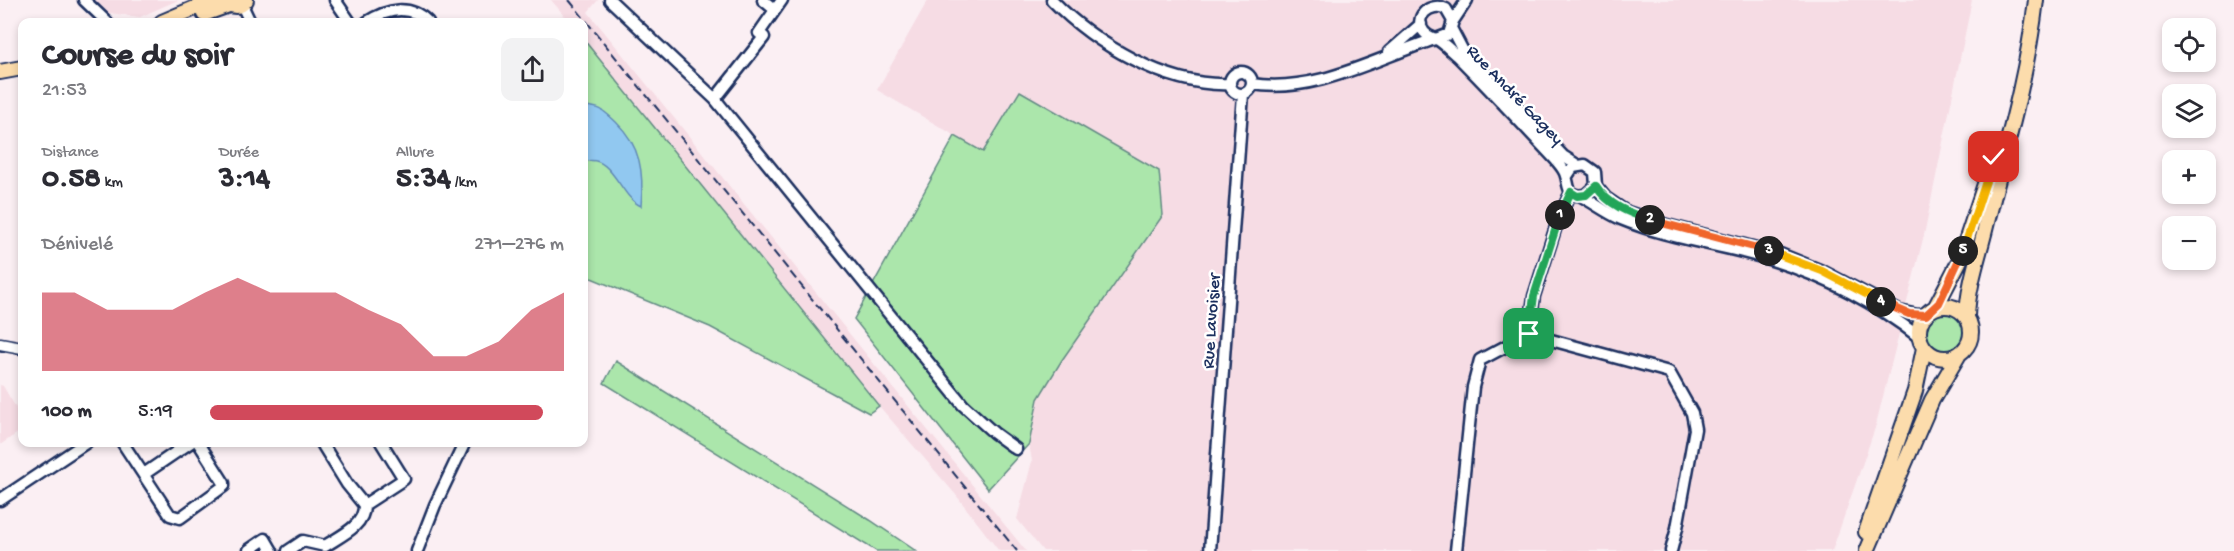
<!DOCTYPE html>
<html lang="fr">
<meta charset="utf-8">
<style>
:root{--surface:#fff;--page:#f2f2f3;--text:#2b2b33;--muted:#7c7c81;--accent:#d1495b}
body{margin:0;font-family:"Gochi Hand",sans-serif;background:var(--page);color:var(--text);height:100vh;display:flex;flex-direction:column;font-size:22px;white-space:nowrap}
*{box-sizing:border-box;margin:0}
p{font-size:20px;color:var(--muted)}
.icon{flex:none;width:33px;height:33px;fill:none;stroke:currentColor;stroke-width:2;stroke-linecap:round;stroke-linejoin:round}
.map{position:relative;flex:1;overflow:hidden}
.panel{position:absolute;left:18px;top:18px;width:570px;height:429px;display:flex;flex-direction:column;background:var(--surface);border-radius:12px;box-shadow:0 3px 9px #0003}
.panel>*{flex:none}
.fabs{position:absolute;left:2162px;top:18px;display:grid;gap:12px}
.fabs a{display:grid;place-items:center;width:54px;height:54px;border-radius:12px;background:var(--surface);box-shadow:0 3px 9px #0003;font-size:30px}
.pin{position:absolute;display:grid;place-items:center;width:51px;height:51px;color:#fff;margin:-26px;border-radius:12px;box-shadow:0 3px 9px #0006}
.km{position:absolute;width:30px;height:30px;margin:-15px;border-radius:50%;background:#222;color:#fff;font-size:16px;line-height:30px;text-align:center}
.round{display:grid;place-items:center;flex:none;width:63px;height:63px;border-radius:12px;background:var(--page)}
.summary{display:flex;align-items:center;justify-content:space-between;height:102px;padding:0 24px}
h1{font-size:33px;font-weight:800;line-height:45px}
.stats{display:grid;grid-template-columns:repeat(3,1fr);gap:9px;height:102px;padding:6px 24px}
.stats div{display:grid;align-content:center}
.stats b{font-size:30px;font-weight:800}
.stats small{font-size:16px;font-weight:400}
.stats p{font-size:16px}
.chart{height:168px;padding:12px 24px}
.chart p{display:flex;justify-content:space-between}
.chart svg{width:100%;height:108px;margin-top:6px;fill:var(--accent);opacity:.7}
ul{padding:0 24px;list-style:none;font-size:20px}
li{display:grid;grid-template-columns:96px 72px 1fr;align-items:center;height:45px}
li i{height:15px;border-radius:8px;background:var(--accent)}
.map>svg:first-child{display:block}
.built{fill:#f6dce4}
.green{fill:#abe6ab;stroke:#638a84;stroke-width:1.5}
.water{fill:#91c8f0;stroke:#628bb6;stroke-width:1.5}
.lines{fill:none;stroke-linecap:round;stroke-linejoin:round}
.minor-casing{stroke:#1b2f5e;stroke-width:15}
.major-casing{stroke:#1b2f5e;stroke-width:18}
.minor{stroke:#fff;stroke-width:10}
.major{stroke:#fcdcac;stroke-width:14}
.rail{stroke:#1b2f5e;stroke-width:2;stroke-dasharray:9 4.5;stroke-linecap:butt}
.split-1-casing{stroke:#fff;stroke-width:12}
.split-2-casing{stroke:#fff;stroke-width:12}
.split-3-casing{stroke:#fff;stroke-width:12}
.split-4-casing{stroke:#fff;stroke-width:12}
.split-5-casing{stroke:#fff;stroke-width:12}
.split-6-casing{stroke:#fff;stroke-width:12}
.split-1{stroke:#22a559;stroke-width:8}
.split-2{stroke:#22a559;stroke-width:8}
.split-3{stroke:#f0652b;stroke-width:8}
.split-4{stroke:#f5b400;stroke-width:8}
.split-5{stroke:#f0652b;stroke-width:8}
.split-6{stroke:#f5b400;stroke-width:8}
.labels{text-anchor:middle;stroke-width:5;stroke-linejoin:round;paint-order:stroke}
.street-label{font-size:18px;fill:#1b2f5e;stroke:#fff}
</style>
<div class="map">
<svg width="2234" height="551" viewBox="0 0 2234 551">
<rect width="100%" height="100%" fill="#fbeff3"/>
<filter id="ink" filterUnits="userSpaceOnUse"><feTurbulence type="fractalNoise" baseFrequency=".0167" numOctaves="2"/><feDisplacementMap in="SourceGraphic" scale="12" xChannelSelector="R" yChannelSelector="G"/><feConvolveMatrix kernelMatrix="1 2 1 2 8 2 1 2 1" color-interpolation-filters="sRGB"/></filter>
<g filter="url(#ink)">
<path class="built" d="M94,0H178L140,17L102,12Z
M551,0H598L588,12L1026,551H999L956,495L879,406L584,40V22H570Z
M928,0H1972L1924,235L1875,428L1832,551H1043L1017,519L1032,461L1029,444L1038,399L1062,360L1021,91L983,152L877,90Z
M0,385L3,386L22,418V430L0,445Z"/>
<path class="green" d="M584,40L879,406L869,413L710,327L584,275Z
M1020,91L1159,171L1163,215L1062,360L1038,399L1029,444L988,489L854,319L955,136L983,152Z
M1926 332a19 19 0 1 1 38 0a19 19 0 1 1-38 0Z
M616,361L870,520L916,551H876L604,383Z"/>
<path class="water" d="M584,106C601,107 603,110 616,122C641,146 644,173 641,206C620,198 612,152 584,162Z"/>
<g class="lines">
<g class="minor-casing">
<path id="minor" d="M84,0L107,22
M335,0L350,22
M610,0L715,99L963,405L994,433L1016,449
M763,0L775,10
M1052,0C1095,44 1167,87 1230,84
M242,5L250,22
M1453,21L1467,0
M367,22C387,9 410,4 428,22
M1452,30L1463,51L1563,156L1577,165
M1436,39L1449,34L1453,21L1446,9C1431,1 1412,17 1424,32C1428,37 1431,37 1436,39C1443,42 1451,51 1457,56C1491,90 1523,125 1556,160C1559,164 1563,168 1565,173C1570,185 1565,198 1586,195L1596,186L1595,172L1585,165L1573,167L1567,176
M1389,52L1421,24
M1230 83a11 11 0 1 1 22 0a11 11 0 1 1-22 0Z
M1252,84C1316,94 1376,58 1435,39
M715,99L764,37L759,33L782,0
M1596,186L1606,198L1625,211L1667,225L1780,254L1822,271L1899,311L1918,315L1926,314
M1581,196C1594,203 1607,213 1621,219C1669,239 1725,245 1775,261C1826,277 1877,304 1919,337
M1529,334L1669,372L1692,413L1695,429L1677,528L1671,551
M1529,334L1534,296L1559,217L1571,192
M0,344L22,348
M122,442L170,515L180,518L224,486V483L198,442
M321,442L347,484L364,505
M144,474L191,442
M0,500L87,442
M364,505L404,479L381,442
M250,551L249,550L265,539L272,551
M288,551L303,541L325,546C340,536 365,526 364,505
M417,551L435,505L465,442
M1210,551L1243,94
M1456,551L1473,387L1480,360L1529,334"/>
</g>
<g class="major-casing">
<path id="major" d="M224,0C231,8 240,8 246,0
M204,14L229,5
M162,22L214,0
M0,72L22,68
M1919 332a26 26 0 1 1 52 0a26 26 0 1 1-52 0Z
M1935,308L1959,262L1998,145
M1967,316C1968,287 1978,258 1985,230C2004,154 2027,78 2036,0
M1866,532L1915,391L1924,348
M1867,551L1932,400L1958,356"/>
</g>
<use href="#minor" class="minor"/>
<use href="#major" class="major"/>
<path class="rail" d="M569,0L1017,551"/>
</g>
</g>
<g class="lines" filter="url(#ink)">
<g class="split-1-casing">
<path id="split-1" d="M1529,334L1534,296L1560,215"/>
</g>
<g class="split-2-casing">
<path id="split-2" d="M1560,215L1571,192L1577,196L1586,195L1596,186C1608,205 1629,213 1650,220"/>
</g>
<g class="split-3-casing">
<path id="split-3" d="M1650,220L1769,251"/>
</g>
<g class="split-4-casing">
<path id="split-4" d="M1769,251L1822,271L1881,302"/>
</g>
<g class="split-5-casing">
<path id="split-5" d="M1881,302L1909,314L1926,315L1939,303L1963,251"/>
</g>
<g class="split-6-casing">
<path id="split-6" d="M1963,251L1994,157"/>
</g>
<use href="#split-1" class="split-1"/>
<use href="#split-2" class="split-2"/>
<use href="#split-3" class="split-3"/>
<use href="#split-4" class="split-4"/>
<use href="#split-5" class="split-5"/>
<use href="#split-6" class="split-6"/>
</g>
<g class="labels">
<g class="street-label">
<text transform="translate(1516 94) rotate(46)" y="6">Rue André Gagey</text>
<text transform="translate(1210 321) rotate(-86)" y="6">Rue Lavoisier</text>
</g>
</g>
</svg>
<div class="fabs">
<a><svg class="icon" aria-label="locate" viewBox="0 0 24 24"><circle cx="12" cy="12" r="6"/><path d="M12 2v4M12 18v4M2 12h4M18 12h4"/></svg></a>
<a><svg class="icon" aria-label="layers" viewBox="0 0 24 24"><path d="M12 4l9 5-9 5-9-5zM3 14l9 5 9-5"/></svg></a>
<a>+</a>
<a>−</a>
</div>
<div class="pin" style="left:1529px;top:334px;background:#1e9e55"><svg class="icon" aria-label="arrive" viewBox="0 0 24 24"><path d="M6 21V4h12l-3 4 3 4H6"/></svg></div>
<div class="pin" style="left:1994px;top:157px;background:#d93025"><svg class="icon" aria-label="check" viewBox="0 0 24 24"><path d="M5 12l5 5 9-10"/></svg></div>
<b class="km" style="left:1560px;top:215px">1</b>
<b class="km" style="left:1650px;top:220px">2</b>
<b class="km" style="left:1769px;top:251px">3</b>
<b class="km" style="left:1881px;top:302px">4</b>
<b class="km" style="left:1963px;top:251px">5</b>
<section class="panel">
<div class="summary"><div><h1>Course du soir</h1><p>21:53</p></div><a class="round"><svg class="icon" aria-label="share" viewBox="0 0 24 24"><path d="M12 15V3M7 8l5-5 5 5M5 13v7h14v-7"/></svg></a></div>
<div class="stats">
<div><p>Distance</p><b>0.58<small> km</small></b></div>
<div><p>Durée</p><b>3:14</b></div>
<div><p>Allure</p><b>5:34<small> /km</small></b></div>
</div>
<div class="chart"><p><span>Dénivelé</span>271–276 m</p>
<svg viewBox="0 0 160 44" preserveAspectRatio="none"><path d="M0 44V12L10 12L20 19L30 19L40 19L50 12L60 6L70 12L80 12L90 12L100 19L110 25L120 38L130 38L140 32L150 19L160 12V44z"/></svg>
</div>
<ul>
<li><b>100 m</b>5:19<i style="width:94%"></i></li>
</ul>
</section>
</div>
